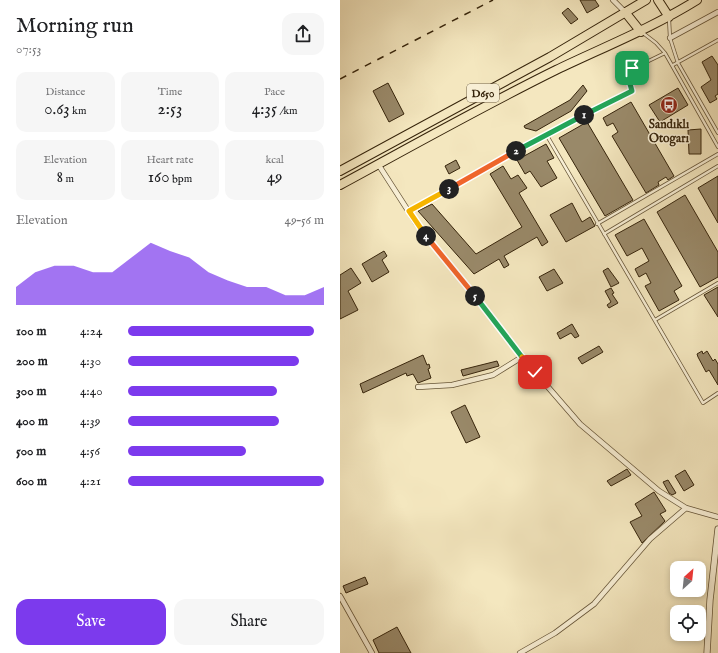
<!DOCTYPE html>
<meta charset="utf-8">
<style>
:root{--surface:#fff;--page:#f6f6f6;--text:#202124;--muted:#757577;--accent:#7c3aed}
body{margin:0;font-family:"IM FELL English",serif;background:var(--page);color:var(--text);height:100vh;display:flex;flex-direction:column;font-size:15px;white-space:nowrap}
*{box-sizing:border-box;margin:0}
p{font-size:13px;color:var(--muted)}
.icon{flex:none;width:22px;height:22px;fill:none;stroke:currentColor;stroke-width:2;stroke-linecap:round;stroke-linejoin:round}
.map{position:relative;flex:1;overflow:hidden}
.panel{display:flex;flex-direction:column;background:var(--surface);width:340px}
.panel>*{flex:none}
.needle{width:26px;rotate:27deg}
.fabs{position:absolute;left:330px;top:561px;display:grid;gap:8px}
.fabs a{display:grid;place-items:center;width:36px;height:36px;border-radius:8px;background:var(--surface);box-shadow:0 2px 6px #0003;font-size:20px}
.pin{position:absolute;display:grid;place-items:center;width:34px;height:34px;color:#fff;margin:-17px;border-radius:8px;box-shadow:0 2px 6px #0006}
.km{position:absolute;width:20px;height:20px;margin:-10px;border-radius:50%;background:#222;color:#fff;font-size:11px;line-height:20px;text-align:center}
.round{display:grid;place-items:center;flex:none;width:42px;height:42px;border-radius:12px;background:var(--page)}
.head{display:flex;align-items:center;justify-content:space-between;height:68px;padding:0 16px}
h1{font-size:22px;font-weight:600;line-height:30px}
.stats{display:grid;grid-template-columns:repeat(3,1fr);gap:6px;height:68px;padding:4px 16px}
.stats div{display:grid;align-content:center;border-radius:10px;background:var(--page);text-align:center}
.stats b{font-size:17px;font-weight:600}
.stats small{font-size:11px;font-weight:400}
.stats p{font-size:11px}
.chart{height:112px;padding:8px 16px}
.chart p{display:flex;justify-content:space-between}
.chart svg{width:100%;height:72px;margin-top:4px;fill:var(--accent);opacity:.7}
.action{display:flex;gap:8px;margin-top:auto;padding:8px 16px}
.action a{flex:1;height:46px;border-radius:12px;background:var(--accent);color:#fff;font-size:16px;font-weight:600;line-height:46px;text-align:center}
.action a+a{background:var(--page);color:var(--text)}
ul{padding:0 16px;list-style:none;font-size:13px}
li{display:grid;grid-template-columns:64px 48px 1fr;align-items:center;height:30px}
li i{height:10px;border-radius:5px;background:var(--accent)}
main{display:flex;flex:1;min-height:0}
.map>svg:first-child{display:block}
.building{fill:#998969;stroke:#36240b}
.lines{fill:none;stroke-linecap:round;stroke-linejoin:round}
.service-casing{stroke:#665538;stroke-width:4}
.minor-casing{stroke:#665538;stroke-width:6}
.tertiary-casing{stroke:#665538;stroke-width:7}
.trunk-casing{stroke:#36240b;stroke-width:10}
.service{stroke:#f8efd5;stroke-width:2.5}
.minor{stroke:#f8efd5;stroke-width:4.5}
.tertiary{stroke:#f8efd5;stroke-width:5.5}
.trunk{stroke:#f4e7bf;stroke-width:8}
.rail{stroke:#36240b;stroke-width:1.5;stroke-dasharray:7 7;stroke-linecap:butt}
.split-1-casing{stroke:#fff;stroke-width:8}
.split-2-casing{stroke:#fff;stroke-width:8}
.split-3-casing{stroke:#fff;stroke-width:8}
.split-4-casing{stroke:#fff;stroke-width:8}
.split-5-casing{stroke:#fff;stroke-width:8}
.split-6-casing{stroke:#fff;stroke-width:8}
.split-7-casing{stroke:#fff;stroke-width:8}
.split-1{stroke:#22a559;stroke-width:5}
.split-2{stroke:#22a559;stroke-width:5}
.split-3{stroke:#f0652b;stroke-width:5}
.split-4{stroke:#f5b400;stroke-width:5}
.split-5{stroke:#f0652b;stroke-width:5}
.split-6{stroke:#22a559;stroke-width:5}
.split-7{stroke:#f5b400;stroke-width:5}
.labels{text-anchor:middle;stroke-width:3;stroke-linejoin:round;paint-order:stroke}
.shield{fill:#f8efd5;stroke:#706148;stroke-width:1}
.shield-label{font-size:11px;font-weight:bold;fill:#36240b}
.poi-label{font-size:12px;font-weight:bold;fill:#36240b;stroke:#f8efd5}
</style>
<main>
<section class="panel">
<div class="head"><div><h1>Morning run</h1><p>07:53</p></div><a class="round"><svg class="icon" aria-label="share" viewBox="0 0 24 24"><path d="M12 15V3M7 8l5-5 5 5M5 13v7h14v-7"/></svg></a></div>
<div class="stats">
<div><p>Distance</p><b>0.63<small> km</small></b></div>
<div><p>Time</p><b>2:53</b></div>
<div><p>Pace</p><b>4:35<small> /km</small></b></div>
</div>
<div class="stats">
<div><p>Elevation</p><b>8<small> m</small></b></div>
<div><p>Heart rate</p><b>160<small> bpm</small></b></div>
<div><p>kcal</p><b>49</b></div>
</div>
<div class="chart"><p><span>Elevation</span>49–56 m</p>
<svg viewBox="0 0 160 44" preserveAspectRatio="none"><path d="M0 44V33L10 24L20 20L30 20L40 24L50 24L60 15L70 6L80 11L90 15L100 24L110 29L120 33L130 33L140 38L150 38L160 33V44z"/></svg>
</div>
<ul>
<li><b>100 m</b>4:24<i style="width:95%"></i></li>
<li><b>200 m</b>4:30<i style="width:87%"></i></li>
<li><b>300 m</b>4:40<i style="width:76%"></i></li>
<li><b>400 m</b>4:39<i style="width:77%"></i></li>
<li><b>500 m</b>4:56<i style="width:60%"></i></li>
<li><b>600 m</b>4:21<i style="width:100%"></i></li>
</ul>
<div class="action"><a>Save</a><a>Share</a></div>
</section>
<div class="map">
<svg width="378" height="653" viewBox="0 0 378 653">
<rect width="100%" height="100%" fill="#f4e7bf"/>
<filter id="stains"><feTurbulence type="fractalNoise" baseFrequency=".005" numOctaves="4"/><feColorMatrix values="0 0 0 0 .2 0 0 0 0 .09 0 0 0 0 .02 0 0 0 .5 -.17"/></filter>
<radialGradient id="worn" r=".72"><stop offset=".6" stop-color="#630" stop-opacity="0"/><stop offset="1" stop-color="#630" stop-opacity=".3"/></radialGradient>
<path class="building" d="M240,0H255L259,6L247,13Z
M228,8L238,19L231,24L222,13Z
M372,56L378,65V94L375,96L377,99L370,103L361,87L371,80L362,62Z
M48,83L64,114L49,122L33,91Z
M243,85L247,91L231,111L196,131L185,128L184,126L230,100Z
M338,88L348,105L320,122L309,105Z
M291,102L334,176L328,180L326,177L318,182L319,185L306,193L272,136L278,132L273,123L267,126L263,118Z
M247,122L293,200L265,216L219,138Z
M361,129V154H349L348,130Z
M206,144L214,158L207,161L217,178L201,187L190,171L185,174L177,160Z
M116,160L120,168L109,174L105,166Z
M163,166L171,179L178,175L187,188L179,193L208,242L202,246L197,237L164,256L169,265L164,268L159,259L134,274L78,211L92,204L136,254L182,227L150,174Z
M378,176V223L358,188Z
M345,195L378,252V277L360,287L317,212Z
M232,203L242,222L250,217L255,226L226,242L210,215Z
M304,219L342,286L334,291L339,300L319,311L305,286L311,283L306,273L299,277L295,269L309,261L302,248L287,256L275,235Z
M44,251L47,256L42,260L49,272L32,282L22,264Z
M11,268L21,283L8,291L18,310L0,319V275Z
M268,268L279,283L271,287L263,271Z
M214,269L223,283L207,291L199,277Z
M378,287V317L364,295Z
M271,288L274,293L272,294L278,303L269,308L267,305L271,302L265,291Z
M232,324L239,336L235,338L231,333L220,339L217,333Z
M259,346L263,352L242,364L238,358Z
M362,351L363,354L367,351L373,361L375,359L378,364V385L369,370L366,372L358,357L357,354Z
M83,355L87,365L89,364L90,368L88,369L91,378L78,383L73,374L67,376L66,373L23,393L20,384Z
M157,361L159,366L123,376L121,370Z
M125,405L140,437L126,443L111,412Z
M287,469L291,475L271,486L267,481Z
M345,470L354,485L344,491L335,476Z
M328,480L336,493L332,495L329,493L323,482Z
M314,492L326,511L320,514L325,521L302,543L290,522L302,516L295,504Z
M25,577L28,584L6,593L3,586Z
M57,627L71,653H39L33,640Z"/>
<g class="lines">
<g class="service-casing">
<path id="service" d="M329,19L330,38L338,63L378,133
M303,33L316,43L325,53L378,147
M333,65L378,40
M206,134L363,403L378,393
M69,211L206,134L292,91L288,77L292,69L325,53
M257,224L378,154
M264,234L378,166
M315,320L378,283"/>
</g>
<g class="minor-casing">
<path id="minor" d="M273,0L285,12
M330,38L378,12
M38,164L76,223L195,372L240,424L319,491L346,508L378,517
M78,387L112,385L153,375L182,357
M0,596L32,653
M180,653L215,633L254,604L310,539L346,508"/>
</g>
<g class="tertiary-casing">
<path id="tertiary" d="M367,653L370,600L378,529"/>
</g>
<g class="trunk-casing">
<path id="trunk" d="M318,0L329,17
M285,12L301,32
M0,171L210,57L306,0
M0,185C72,146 143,106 216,70C264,47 312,28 357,0"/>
</g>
<use href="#service" class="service"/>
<use href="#minor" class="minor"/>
<use href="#tertiary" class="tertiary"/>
<use href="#trunk" class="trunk"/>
<path class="rail" d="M0,79L153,0"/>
</g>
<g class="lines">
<g class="split-1-casing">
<path id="split-1" d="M244,115L292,91L288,77L292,68"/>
</g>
<g class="split-2-casing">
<path id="split-2" d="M176,151L244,115"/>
</g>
<g class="split-3-casing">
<path id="split-3" d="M109,189L176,151"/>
</g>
<g class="split-4-casing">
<path id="split-4" d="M86,236L69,211L109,189"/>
</g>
<g class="split-5-casing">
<path id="split-5" d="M86,236L135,296"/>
</g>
<g class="split-6-casing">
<path id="split-6" d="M135,296L182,357"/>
</g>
<g class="split-7-casing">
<path id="split-7" d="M182,357L195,372"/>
</g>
<use href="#split-1" class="split-1"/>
<use href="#split-2" class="split-2"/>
<use href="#split-3" class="split-3"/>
<use href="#split-4" class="split-4"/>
<use href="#split-5" class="split-5"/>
<use href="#split-6" class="split-6"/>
<use href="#split-7" class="split-7"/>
</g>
<defs>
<g id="bus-disc" transform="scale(0.9)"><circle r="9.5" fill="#8f2418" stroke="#f8efd5"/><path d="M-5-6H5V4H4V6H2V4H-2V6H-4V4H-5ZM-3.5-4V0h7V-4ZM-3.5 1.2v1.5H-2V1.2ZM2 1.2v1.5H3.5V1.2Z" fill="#fff"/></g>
</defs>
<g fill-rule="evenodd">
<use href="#bus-disc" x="329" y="105"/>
</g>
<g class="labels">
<rect class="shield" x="127" y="84" width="32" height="18" rx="3"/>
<g class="shield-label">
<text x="143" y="97">D650</text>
</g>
<g class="poi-label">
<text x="329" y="128">Sandıklı<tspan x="329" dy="14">Otogarı</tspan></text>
</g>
</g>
<rect width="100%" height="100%" filter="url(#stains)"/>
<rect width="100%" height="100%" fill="url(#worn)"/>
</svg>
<div class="fabs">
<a><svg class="needle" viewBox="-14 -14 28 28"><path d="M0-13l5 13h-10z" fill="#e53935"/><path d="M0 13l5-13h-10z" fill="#757577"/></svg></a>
<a><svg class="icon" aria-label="locate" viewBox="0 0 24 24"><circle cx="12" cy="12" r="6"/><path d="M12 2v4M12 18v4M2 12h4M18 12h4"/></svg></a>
</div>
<div class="pin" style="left:292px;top:68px;background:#1e9e55"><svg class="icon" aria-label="arrive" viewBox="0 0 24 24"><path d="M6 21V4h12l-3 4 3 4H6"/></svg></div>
<div class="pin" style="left:195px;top:372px;background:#d93025"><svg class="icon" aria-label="check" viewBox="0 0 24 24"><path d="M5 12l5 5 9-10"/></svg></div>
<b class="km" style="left:244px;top:115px">1</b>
<b class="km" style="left:176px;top:151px">2</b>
<b class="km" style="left:109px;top:189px">3</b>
<b class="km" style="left:86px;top:236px">4</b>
<b class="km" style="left:135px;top:296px">5</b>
</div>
</main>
